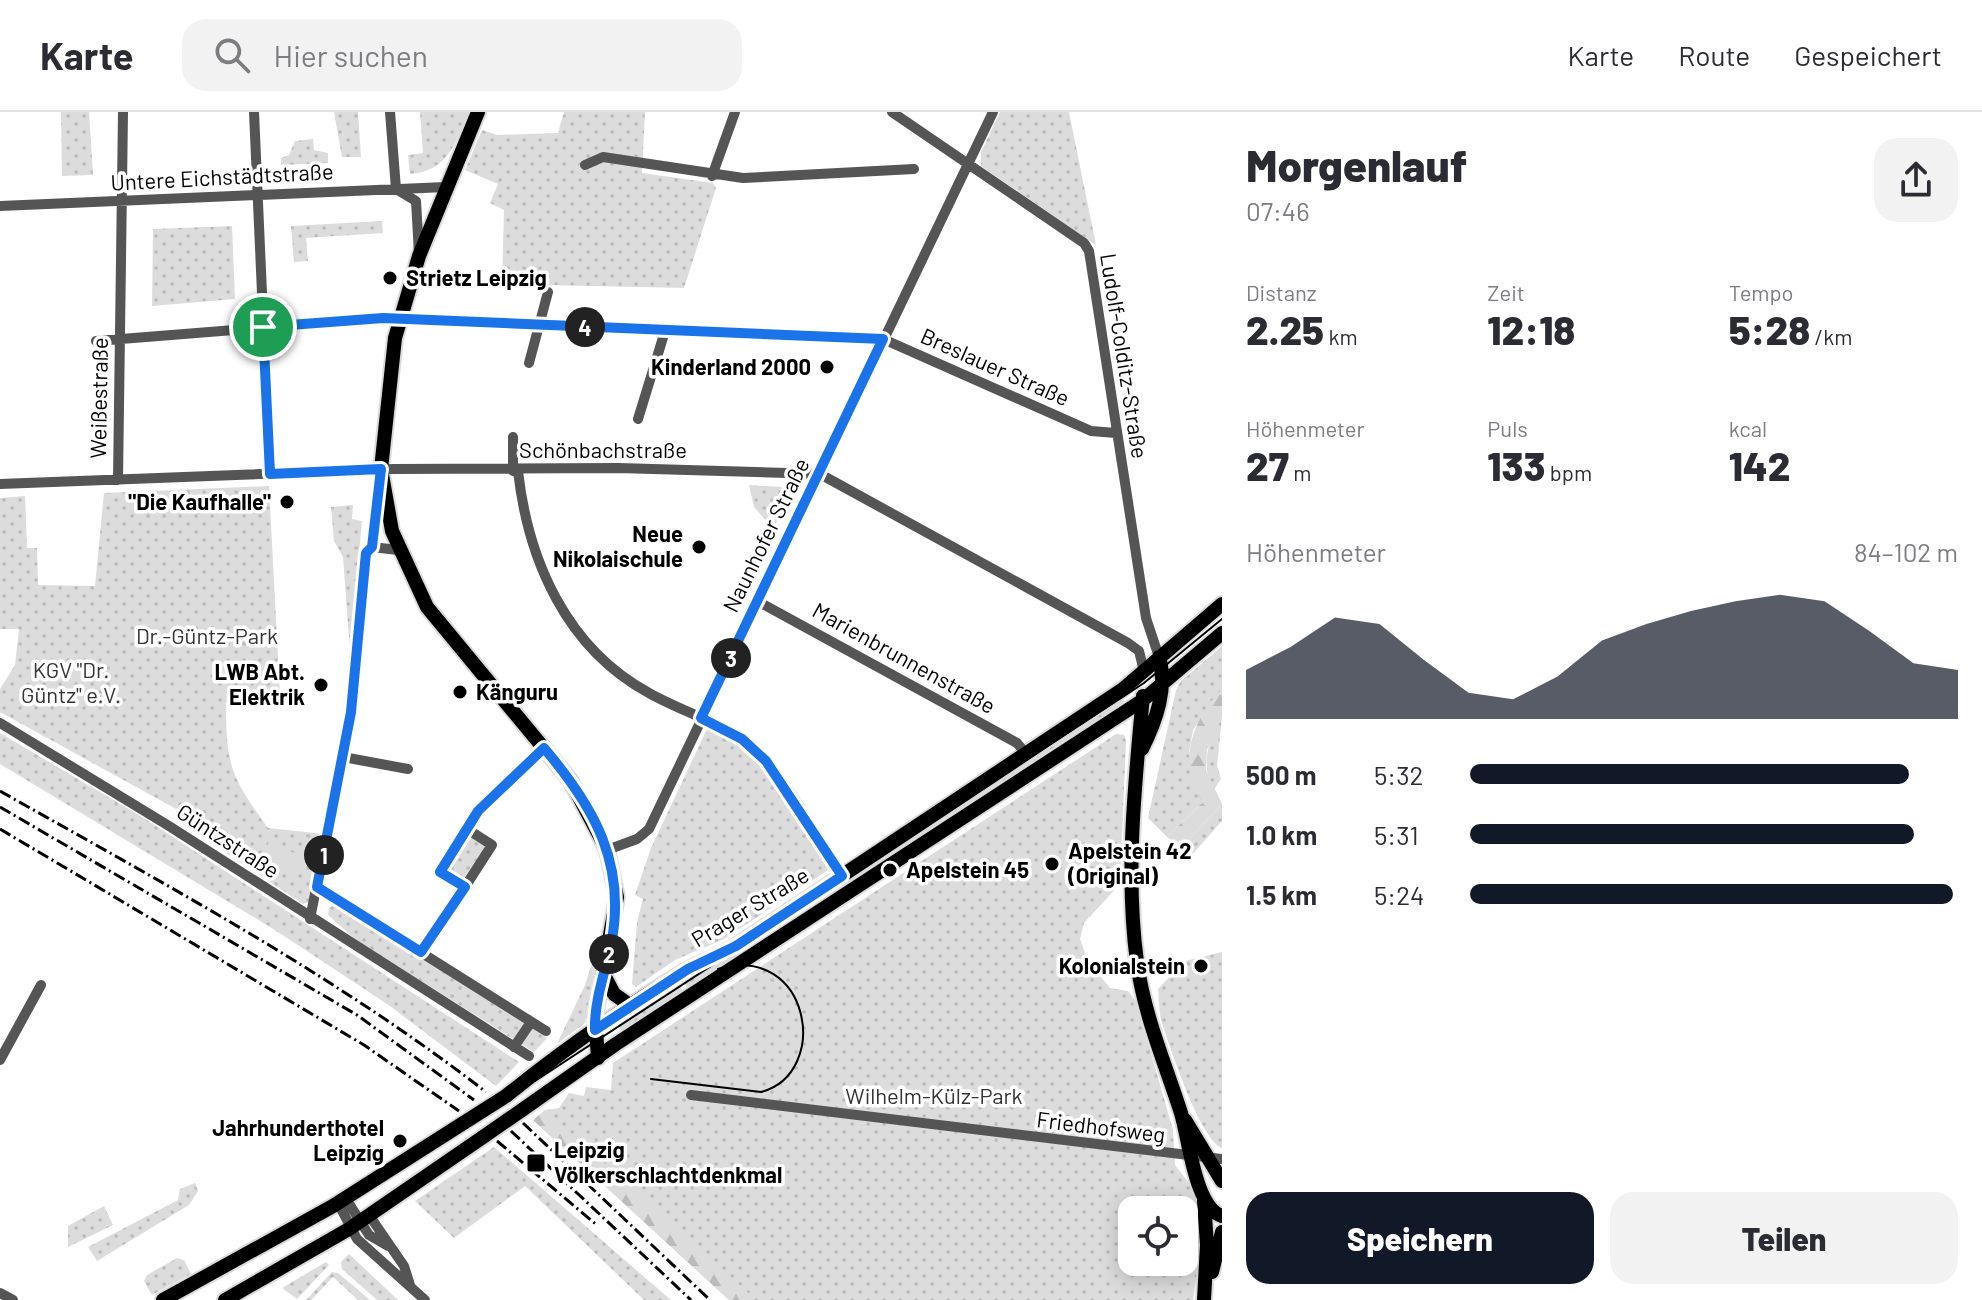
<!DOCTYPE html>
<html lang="de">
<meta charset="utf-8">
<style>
:root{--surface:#fff;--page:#f2f2f3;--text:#2b2b33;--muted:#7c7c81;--line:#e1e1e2;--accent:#111827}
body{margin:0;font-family:Barlow,sans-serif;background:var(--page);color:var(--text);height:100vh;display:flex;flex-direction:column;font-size:30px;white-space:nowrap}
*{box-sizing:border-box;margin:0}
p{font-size:26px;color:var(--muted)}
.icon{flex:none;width:44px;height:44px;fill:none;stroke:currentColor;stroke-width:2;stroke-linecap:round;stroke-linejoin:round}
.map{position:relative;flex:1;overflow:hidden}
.sheet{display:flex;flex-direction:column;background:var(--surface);width:760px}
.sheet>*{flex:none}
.fabs{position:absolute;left:1118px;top:1084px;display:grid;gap:16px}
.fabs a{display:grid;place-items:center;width:80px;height:80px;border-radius:16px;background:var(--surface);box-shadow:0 4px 20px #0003;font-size:40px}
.pin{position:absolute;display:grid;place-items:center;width:68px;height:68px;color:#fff;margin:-34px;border:4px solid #fff;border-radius:50%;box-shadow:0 2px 8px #0007}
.km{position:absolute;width:40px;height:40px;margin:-20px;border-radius:50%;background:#222;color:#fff;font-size:22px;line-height:40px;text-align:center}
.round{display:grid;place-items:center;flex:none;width:84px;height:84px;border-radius:24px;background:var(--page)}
.head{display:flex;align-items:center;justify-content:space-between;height:136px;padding:0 24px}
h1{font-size:44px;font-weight:800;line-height:60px}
.figures{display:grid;grid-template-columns:repeat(3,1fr);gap:12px;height:136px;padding:8px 24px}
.figures div{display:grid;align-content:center}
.figures b{font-size:40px;font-weight:800}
.figures small{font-size:22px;font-weight:400}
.figures p{font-size:22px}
.chart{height:224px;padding:16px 24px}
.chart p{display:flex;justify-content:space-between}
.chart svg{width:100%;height:144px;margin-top:8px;fill:var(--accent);opacity:.7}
.cta{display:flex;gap:16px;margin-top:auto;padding:16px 24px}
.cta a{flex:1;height:92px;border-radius:24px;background:var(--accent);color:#fff;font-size:32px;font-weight:800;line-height:92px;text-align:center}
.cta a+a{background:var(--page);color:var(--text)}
ul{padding:0 24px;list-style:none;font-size:26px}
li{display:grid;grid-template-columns:128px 96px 1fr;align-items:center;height:60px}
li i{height:20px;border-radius:10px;background:var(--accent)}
header{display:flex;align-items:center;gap:48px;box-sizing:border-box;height:112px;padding:0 40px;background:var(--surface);border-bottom:2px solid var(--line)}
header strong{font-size:38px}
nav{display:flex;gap:44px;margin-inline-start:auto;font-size:28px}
.search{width:560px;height:72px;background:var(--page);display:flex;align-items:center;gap:20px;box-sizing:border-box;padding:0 28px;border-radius:24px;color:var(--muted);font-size:30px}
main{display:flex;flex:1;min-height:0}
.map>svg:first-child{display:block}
.green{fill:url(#green-dots);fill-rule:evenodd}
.forest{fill:url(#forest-firs)}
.pitch{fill:#dcdcdc}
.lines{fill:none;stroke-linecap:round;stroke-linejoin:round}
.major-casing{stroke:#dbdbdb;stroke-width:18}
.minor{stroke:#555;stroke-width:10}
.major{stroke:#000;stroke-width:14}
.tram{stroke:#000;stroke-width:2}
.rail{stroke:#000;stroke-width:3;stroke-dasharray:12 4 2 4;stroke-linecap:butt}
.major-bridge-casing{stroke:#dbdbdb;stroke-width:18;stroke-linecap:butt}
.major-bridge{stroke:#000;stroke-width:14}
.route-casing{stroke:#fff;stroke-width:16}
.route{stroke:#1a73e8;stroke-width:10}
.poi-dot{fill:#000;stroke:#fff;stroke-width:3}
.labels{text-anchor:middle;stroke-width:7;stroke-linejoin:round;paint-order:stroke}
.street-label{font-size:22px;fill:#000;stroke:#fff}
.poi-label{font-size:22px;font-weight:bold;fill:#000;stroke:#fff;text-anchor:end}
.park-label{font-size:22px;fill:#333;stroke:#fff}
</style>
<header>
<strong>Karte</strong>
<div class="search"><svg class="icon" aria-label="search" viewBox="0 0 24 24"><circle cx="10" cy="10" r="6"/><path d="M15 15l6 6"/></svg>Hier suchen</div>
<nav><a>Karte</a><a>Route</a><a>Gespeichert</a></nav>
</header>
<main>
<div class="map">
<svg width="1222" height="1188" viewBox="0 0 1222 1188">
<defs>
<pattern id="green-dots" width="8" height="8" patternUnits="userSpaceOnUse" patternTransform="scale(2)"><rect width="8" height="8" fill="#dcdcdc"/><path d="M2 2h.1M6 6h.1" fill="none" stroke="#bbb" stroke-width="1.8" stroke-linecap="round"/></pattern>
<pattern id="forest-firs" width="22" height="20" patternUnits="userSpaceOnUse" patternTransform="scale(2)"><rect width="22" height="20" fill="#dcdcdc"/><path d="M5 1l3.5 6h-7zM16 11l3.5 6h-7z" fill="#bbb"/></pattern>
</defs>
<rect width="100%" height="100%" fill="#fff"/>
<path class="green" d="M61,0H89L93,63L62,64Z
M334,0H358L361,45H342Z
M420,0H470C456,30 447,60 410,62L408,43L423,41Z
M564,0H645L642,61L713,71L716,76L684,176L502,172L504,98L490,91L498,72L465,58L482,18L497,23L558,21Z
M1000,0H1069L1096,133L981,54V40Z
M313,27L314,38L328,41V51L281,53V46L289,43L295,29Z
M382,109L383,121L306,126L308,149L294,150L291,114Z
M232,114L235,187L152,194L153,117Z
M749,373L781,375L789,385L773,417L754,395Z
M269,374L280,584L254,581L247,590L226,591C226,654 231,665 268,716L324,722L309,790L303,792L177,708L178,698L0,600V577L15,553L19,517H0V386L25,384L27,436H37L38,473L95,474L104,381Z
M353,393L352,407L362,409L350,539L343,445L334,429L331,395Z
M1222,534V577L1193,618L1189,640L1203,690L1167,725L1148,706L1176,578L1181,569Z
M1122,583L1124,590L1063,631L1064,635L690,880L681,866Z
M1222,605L1217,654L1221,667L1213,679C1201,652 1207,630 1222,605Z
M712,615L756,642L830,752L828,758L724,827L675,848L636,875L632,872L637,810L643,787L635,783L651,736L707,617Z
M0,621L139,703L519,950L496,974L390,894L275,818L0,652Z
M1116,622L1124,623L1126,629L1120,772L1084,811L1080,827L1088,849L1110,876L1128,879L1136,889L1173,1018L1175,1053L1196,1080L1199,1095L1201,1134L1193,1188H729L533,1008L545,998L559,996L569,981L584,984L586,975L611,978L613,951ZM1132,1098H1184V1150H1132Z
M1222,692V709L1190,745L1181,736Z
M468,722L489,734L464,771L444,759Z
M337,791L521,908L547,926L534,940L356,828L328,803L329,796Z
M599,830L585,911L557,932L585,873Z
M1222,840V1036C1200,1028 1169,933 1161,908C1159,899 1159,887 1158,877L1185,849Z
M679,873L683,879L622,919L618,913Z
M494,1035L671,1188H644L525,1074L454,1126L415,1089Z
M195,1071L198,1079L189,1093L97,1149L88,1135L178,1088L180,1077Z
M104,1094L113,1113L68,1135V1114Z
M349,1142L398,1188H377L342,1157L341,1150Z
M177,1146L184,1148L191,1162L152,1183L144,1169L147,1163Z
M326,1150L329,1153L297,1187L282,1176Z
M332,1160L338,1161L370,1188H358L333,1165L311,1188H306Z"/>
<path class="forest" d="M1222,577V605L1207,638L1206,658L1222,692L1181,736L1167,725L1203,690C1175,654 1193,606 1222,577Z
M543,1000L551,1003L753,1185L751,1188H729L533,1008Z"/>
<path class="pitch" d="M271,727L305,748L294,766L260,745Z"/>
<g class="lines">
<g class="major-casing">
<path id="major" d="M478,0L419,144L395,226L381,357L392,419L427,495L570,668L607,738L617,785L595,904L598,946
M1143,584C1135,671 1125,762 1137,850C1144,903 1165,951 1181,1001C1189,1027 1195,1096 1222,1104
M1142,637C1156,609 1168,576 1159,545
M604,863L614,882L631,894
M506,984C563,938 623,896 685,859C701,850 719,844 736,834L1123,577L1222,492
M522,998L616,932L1143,588L1222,521
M1185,1008L1222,1069
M1204,1089L1207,1133L1204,1188
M1212,1160L1222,1120
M163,1188L333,1094L465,1010
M225,1188L349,1117L483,1025"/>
</g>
<path class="minor" d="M254,0L270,362
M390,0L396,77L416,89L419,142
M892,0L1084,131L1089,139L1146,506L1159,545
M585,53L603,45L743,66L914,57
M712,64L735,0
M0,94L446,75
M96,229L383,206L883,227L1091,319L1116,321
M529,251L548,180
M638,307L665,219
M513,325V359
M518,359C528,448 566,536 649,581C679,598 713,608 742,627C781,654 816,723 842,764
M118,368L123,0
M0,372L394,357L619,356L820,362L1128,531L1139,539L1144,559
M372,435L379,367
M759,490L1017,631L1026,642
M0,611L169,714L529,944
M343,645L408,657
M607,738L637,727L649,717L993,0
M317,775L546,919
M465,775L492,733L467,717
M310,807L351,600L366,440L372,435L398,438
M421,840L465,775L440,760L489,686L544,636
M514,935L531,910
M0,948L41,873
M691,983L1222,1047
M346,1087L369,1123L388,1134
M338,1091L357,1127L425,1188
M369,1103L404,1154L410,1173
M0,1181L13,1188"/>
<use href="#major" class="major"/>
<path class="tram" d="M651,967L761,980C832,961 810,830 718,857
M535,969L1144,571L1222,507"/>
<path class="rail" d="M0,679C166,773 335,863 486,980
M0,695L357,903L474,988
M0,717L364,933L459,999
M523,1011L710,1188
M511,1019L691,1188
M497,1029L598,1114"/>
<g class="major-bridge-casing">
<path id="major-bridge" d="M465,1010L506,984
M483,1025L522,998"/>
</g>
<use href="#major-bridge" class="major-bridge"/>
</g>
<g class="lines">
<g class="route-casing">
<path id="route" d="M383,206L883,227L701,606L742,627L766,649L842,764L736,834L688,857L595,918C594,890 605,860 611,833C627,753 595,696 544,636L478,699L440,760L465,775L421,840L317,775L351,600L366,441L372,435L381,357L270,362L263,215Z"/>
</g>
<use href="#route" class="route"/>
</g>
<g class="poi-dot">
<circle cx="390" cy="166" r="8"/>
<circle cx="827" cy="255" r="8"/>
<circle cx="287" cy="390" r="8"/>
<circle cx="699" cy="435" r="8"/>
<circle cx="321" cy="573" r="8"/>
<circle cx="460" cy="580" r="8"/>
<circle cx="1052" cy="752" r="8"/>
<circle cx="890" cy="758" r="8"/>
<circle cx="1201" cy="854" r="8"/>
<circle cx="400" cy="1029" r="8"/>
<rect x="526" y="1041" width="20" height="20" rx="4"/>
</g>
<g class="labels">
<g class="street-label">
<text transform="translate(222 65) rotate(-3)" y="8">Untere Eichstädtstraße</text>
<text transform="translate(1124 244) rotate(81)" y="8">Ludolf-Colditz-Straße</text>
<text transform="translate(995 255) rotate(24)" y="8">Breslauer Straße</text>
<text transform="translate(99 286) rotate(-89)" y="8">Weißestraße</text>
<text x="603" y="346">Schönbachstraße</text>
<text transform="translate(766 423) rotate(-64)" y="8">Naunhofer Straße</text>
<text transform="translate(904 546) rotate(29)" y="8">Marienbrunnenstraße</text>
<text transform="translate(228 729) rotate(33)" y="8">Güntzstraße</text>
<text transform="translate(750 795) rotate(-31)" y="8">Prager Straße</text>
<text transform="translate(1101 1015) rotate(7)" y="8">Friedhofsweg</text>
</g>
<g class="poi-label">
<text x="406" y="174" text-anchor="start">Strietz Leipzig</text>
<text x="811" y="263">Kinderland 2000</text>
<text x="271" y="398">"Die Kaufhalle"</text>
<text x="683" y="430">Neue<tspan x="683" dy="25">Nikolaischule</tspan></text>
<text x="305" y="568">LWB Abt.<tspan x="305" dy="25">Elektrik</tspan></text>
<text x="476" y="588" text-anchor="start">Känguru</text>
<text x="1068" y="747" text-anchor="start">Apelstein 42<tspan x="1068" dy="25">(Original)</tspan></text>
<text x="906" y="766" text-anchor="start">Apelstein 45</text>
<text x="1185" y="862">Kolonialstein</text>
<text x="384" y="1024">Jahrhunderthotel<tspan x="384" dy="25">Leipzig</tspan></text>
<text x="554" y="1046" text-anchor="start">Leipzig<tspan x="554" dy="25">Völkerschlachtdenkmal</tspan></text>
</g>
<g class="park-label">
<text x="207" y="532">Dr.-Güntz-Park</text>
<text x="71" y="566">KGV "Dr.<tspan x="71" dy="25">Güntz" e.V.</tspan></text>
<text x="934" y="992">Wilhelm-Külz-Park</text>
</g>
</g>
</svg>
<div class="fabs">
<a><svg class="icon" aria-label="locate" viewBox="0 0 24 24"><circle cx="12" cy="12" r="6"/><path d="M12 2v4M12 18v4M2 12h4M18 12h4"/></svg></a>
</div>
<div class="pin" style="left:263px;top:215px;background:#1e9e55"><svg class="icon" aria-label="arrive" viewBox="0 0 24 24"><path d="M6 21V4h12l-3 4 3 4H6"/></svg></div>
<b class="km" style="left:324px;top:743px">1</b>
<b class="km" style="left:609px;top:842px">2</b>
<b class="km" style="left:731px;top:546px">3</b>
<b class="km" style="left:585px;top:215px">4</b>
</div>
<section class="sheet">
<div class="head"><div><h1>Morgenlauf</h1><p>07:46</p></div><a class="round"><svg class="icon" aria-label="share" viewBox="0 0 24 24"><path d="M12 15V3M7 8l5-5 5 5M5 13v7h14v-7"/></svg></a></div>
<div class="figures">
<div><p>Distanz</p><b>2.25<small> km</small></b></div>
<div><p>Zeit</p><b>12:18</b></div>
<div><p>Tempo</p><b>5:28<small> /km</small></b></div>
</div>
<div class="figures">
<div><p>Höhenmeter</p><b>27<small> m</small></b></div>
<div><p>Puls</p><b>133<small> bpm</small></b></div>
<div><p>kcal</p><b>142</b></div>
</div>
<div class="chart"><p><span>Höhenmeter</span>84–102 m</p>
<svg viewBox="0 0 160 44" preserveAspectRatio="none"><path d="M0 44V29L10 22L20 13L30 15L40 26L50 36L60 38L70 31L80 20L90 15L100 11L110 8L120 6L130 8L140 17L150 27L160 29V44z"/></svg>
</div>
<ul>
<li><b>500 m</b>5:32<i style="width:90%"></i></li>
<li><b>1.0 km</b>5:31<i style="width:91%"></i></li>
<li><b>1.5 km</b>5:24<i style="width:99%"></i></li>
</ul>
<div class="cta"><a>Speichern</a><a>Teilen</a></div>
</section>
</main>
